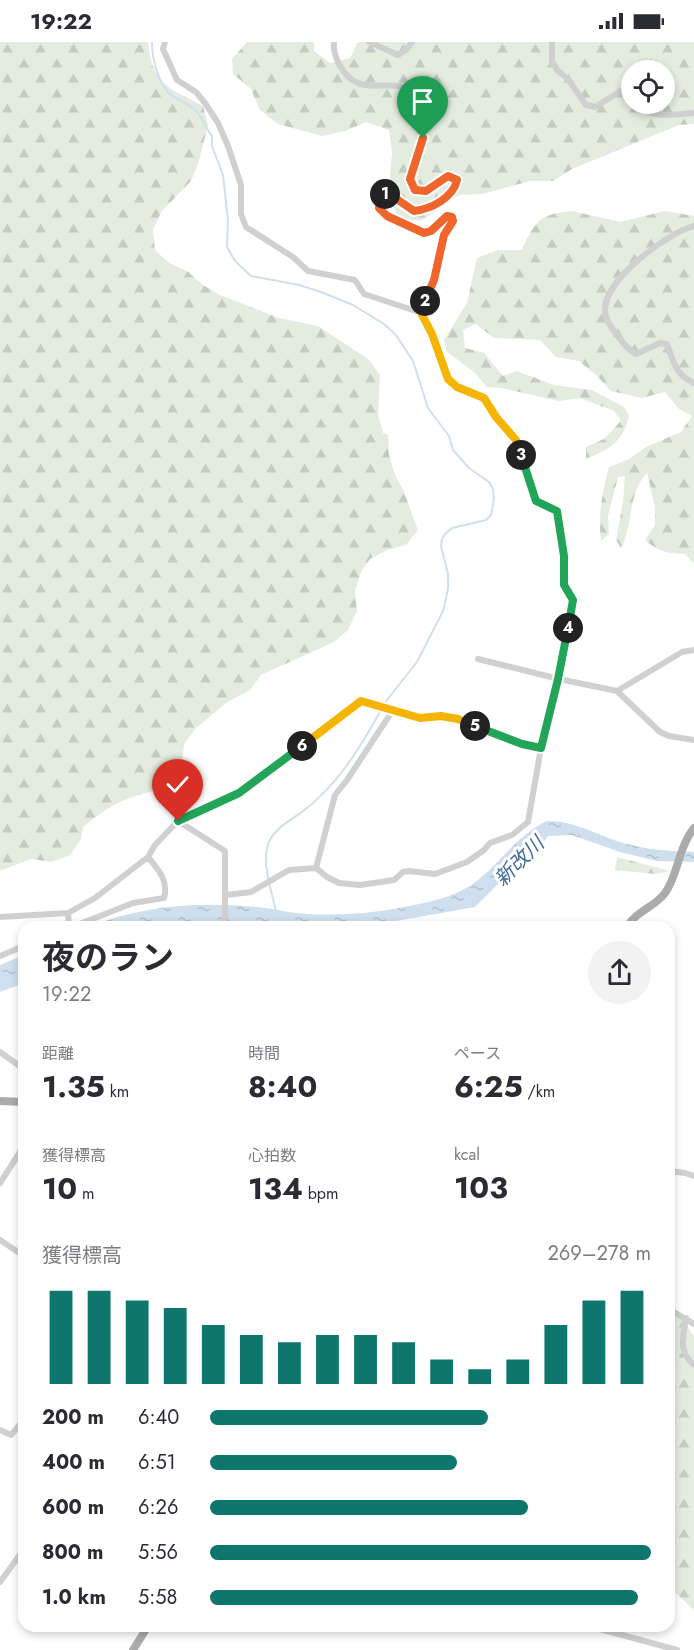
<!DOCTYPE html>
<html lang="ja">
<meta charset="utf-8">
<style>
:root{--surface:#fff;--page:#f2f2f3;--text:#2b2b33;--muted:#7c7c81;--accent:#0f766e}
body{margin:0;font-family:Jost,"Noto Sans JP",sans-serif;background:var(--page);color:var(--text);height:100vh;display:flex;flex-direction:column;font-size:22px;white-space:nowrap}
*{box-sizing:border-box;margin:0}
p{font-size:20px;color:var(--muted)}
.icon{flex:none;width:33px;height:33px;fill:none;stroke:currentColor;stroke-width:2;stroke-linecap:round;stroke-linejoin:round}
.map{position:relative;flex:1;overflow:hidden}
.drawer{position:absolute;left:18px;top:879px;width:657px;height:711px;display:flex;flex-direction:column;background:var(--surface);border-radius:18px;box-shadow:0 3px 9px #0003}
.drawer>*{flex:none}
.controls{position:absolute;left:621px;top:18px;display:grid;gap:12px}
.controls a{display:grid;place-items:center;width:54px;height:54px;border-radius:50%;background:var(--surface);box-shadow:0 3px 9px #0003;font-size:30px}
.pin{position:absolute;display:grid;place-items:center;width:51px;height:51px;color:#fff;margin:-62px -26px;border-radius:50% 50% 50% 0;rotate:-45deg;box-shadow:0 0 6px #0007}
.pin .icon{rotate:45deg}
.km{position:absolute;width:30px;height:30px;margin:-15px;border-radius:50%;background:#222;color:#fff;font-size:16px;line-height:30px;text-align:center}
.round{display:grid;place-items:center;flex:none;width:63px;height:63px;border-radius:32px;background:var(--page)}
.headline{display:flex;align-items:center;justify-content:space-between;height:102px;padding:0 24px}
h1{font-size:33px;font-weight:700;line-height:45px}
.stats{display:grid;grid-template-columns:repeat(3,1fr);gap:9px;height:102px;padding:6px 24px}
.stats div{display:grid;align-content:center}
.stats b{font-size:30px;font-weight:700}
.stats small{font-size:16px;font-weight:400}
.stats p{font-size:16px}
.chart{height:168px;padding:12px 24px}
.chart p{display:flex;justify-content:space-between}
.chart svg{width:100%;height:108px;margin-top:6px;stroke:var(--accent);stroke-width:6}
ul{padding:0 24px;list-style:none;font-size:20px}
li{display:grid;grid-template-columns:96px 72px 1fr;align-items:center;height:45px}
li i{height:15px;border-radius:8px;background:var(--accent)}
.status{display:flex;justify-content:space-between;align-items:center;height:42px;padding:0 30px;background:var(--surface);direction:ltr}
.status svg{height:16px;fill:currentColor}
.map>svg:first-child{display:block}
.forest{fill:url(#forest-firs);fill-rule:evenodd}
.water{fill:url(#water-ripples)}
.lines{fill:none;stroke-linecap:round;stroke-linejoin:round}
.stream{stroke:#cfdfee;stroke-width:2}
.minor{stroke:#d0d0d0;stroke-width:6}
.major{stroke:#ababab;stroke-width:8}
.split-1-casing{stroke:#fff;stroke-width:12}
.split-2-casing{stroke:#fff;stroke-width:12}
.split-3-casing{stroke:#fff;stroke-width:12}
.split-4-casing{stroke:#fff;stroke-width:12}
.split-5-casing{stroke:#fff;stroke-width:12}
.split-6-casing{stroke:#fff;stroke-width:12}
.split-7-casing{stroke:#fff;stroke-width:12}
.split-1{stroke:#f0652b;stroke-width:8}
.split-2{stroke:#f0652b;stroke-width:8}
.split-3{stroke:#f5b400;stroke-width:8}
.split-4{stroke:#22a559;stroke-width:8}
.split-5{stroke:#22a559;stroke-width:8}
.split-6{stroke:#f5b400;stroke-width:8}
.split-7{stroke:#22a559;stroke-width:8}
.labels{text-anchor:middle;stroke-width:6;stroke-linejoin:round;paint-order:stroke}
.water-label{font-size:20px;font-style:italic;fill:#3f6c97;stroke:#fff}
</style>
<div class="status"><b>19:22</b><svg viewBox="0 0 49 12"><path d="M0 12V9h3v3zM5 12V6h3v6zM10 12V3h3v9zM15 12V0h3v12zM26 1h20v11H26zM47 4h2v5h-2z"/></svg></div>
<div class="map">
<svg width="694" height="1608" viewBox="0 0 694 1608">
<defs>
<pattern id="forest-firs" width="22" height="20" patternUnits="userSpaceOnUse" patternTransform="scale(1.5)"><rect width="22" height="20" fill="#e4ecdf"/><path d="M5 1l3.5 6h-7zM16 11l3.5 6h-7z" fill="#c4cbc0"/></pattern>
<pattern id="water-ripples" width="26" height="14" patternUnits="userSpaceOnUse" patternTransform="scale(1.5)"><rect width="26" height="14" fill="#cfdfee"/><path d="M2 4q2-2 4 0t4 0M15 11q2-2 4 0t4 0" fill="none" stroke="#b2c0cd"/></pattern>
</defs>
<rect width="100%" height="100%" fill="#fff"/>
<path class="forest" d="M0,0H148C152,43 168,45 203,64L208,83L198,122L191,139L161,170L153,188L155,208L169,221L187,229L203,243L220,253L279,276L318,284L368,317L380,333L378,372L383,391L388,393L389,413L395,433L404,450L418,488L406,503L387,508L370,517L361,530L355,549L357,569L348,588L334,600L261,633L250,648L226,661L196,686L184,702L182,722L172,743C153,750 132,753 114,763C103,769 93,777 83,785L81,797L70,813L52,820L31,817L0,829Z
M247,0H314V9L330,21L350,16L358,0H694V82L679,83L572,127L553,139H530L483,152L459,153L421,179L398,176L391,155L390,133L392,111L389,88L366,80L345,89L322,94L278,82L260,68L251,47L233,32L232,17ZM632,28H664V62H632Z
M572,169L620,180L665,169L694,174V522L685,512C668,512 657,509 645,498L655,483V465L647,431C627,452 634,482 621,506L616,498L623,460L625,434L618,435L608,474L609,492L601,499C598,474 602,450 609,425L629,417L646,405L681,390L692,374L679,367L665,350L642,356L611,349L596,333L579,319L556,315L540,298L494,296L476,282L463,288L465,306L484,311L503,334L517,329L554,343L592,348L624,365L629,373C623,400 610,407 586,417V405L604,397L621,379L614,369L580,356L559,359L501,346L487,345L475,331L446,309L444,298L467,261L477,216L498,208H522C535,179 540,172 572,169Z
M617,815L670,829L655,832L615,828Z
M679,1273L694,1294V1568L669,1545V1274Z"/>
<path class="water" d="M547,779C574,778 598,794 624,801C647,808 670,809 694,810V820L657,819L620,810L572,793L548,794L530,817L505,835L475,865L362,885H89C144,862 206,859 265,866C275,867 286,870 296,871C337,875 379,871 419,862C439,858 461,852 478,838C501,820 519,791 547,779Z
M24,913V941L0,950V923Z"/>
<g class="lines">
<path class="stream" d="M152,0C152,15 157,37 167,49C174,57 186,60 194,67C203,74 205,86 212,94V104L223,133L228,178L227,205L235,219L251,234L299,243L321,250L353,263L384,282L396,293L413,319L428,366L449,394L453,408L469,426L489,440L493,447L494,457L491,473L486,478L452,486L445,492L442,497L441,504L448,532V547L443,569L417,620L383,663
M276,870C272,850 263,826 267,806C271,788 288,780 302,770C337,744 360,706 381,668"/>
<path class="minor" d="M165,0L163,7L177,38L196,50L205,61L218,81L228,104L241,143V172L246,185L293,215L308,229L355,238L364,252L422,271
M369,0L398,13L407,7L412,0
M552,0V19L557,28L568,37L586,63L595,65L624,47L632,49
M640,62C649,78 678,72 694,71
M694,184C667,191 604,238 605,268C605,278 612,286 617,293C623,301 628,308 636,312L660,301L667,302C674,321 675,332 694,341
M478,617L559,637L617,649L660,690L669,694L694,698
M617,649L682,610L694,608
M178,779L225,809V885
M316,826L335,753L347,738L393,668
M226,853L251,850L289,828L316,826L327,835L339,841L360,843L394,838L403,830L409,829L435,832L467,820L484,808L490,801L512,793L528,780L541,706L559,637L572,566L573,558L564,543V514L557,469L536,459L516,398L496,375L484,356L457,345L448,337L432,293L422,273C425,260 430,249 434,237C440,216 441,198 453,179L452,175L447,174L431,189L424,191L387,174L379,166L381,154L388,151L414,169C431,167 453,155 457,138L448,134L426,149L415,148C398,120 446,91 412,52C393,30 360,62 339,22C336,16 333,8 334,0
M68,871L69,885
M0,875L68,871L95,856L148,815L155,803L178,779L239,751L271,728L361,659L420,677L441,674L458,677L522,701L541,706
M72,885L133,861L164,856C169,839 158,827 148,815
M0,914L24,904
M0,1010L24,1027
M669,1129L685,1131L694,1134
M0,1141L20,1110L24,1098
M0,1198L24,1214
M669,1267L694,1282
M686,1276C683,1295 678,1310 694,1323
M0,1388L11,1393L24,1378
M0,1540L24,1507
M589,1584L677,1608"/>
<path class="major" d="M627,885C636,869 655,865 665,851C678,834 678,806 694,786
M0,1059L24,1060
M133,1608L148,1584"/>
</g>
<g class="lines">
<g class="split-1-casing">
<path id="split-1" d="M385,152L388,151L414,169C431,167 453,156 457,138L448,134L426,149L415,148L410,137L423,96"/>
</g>
<g class="split-2-casing">
<path id="split-2" d="M385,152L381,154L379,166L387,174L424,191L431,189L447,174L452,175L453,179L444,193L434,238L425,259"/>
</g>
<g class="split-3-casing">
<path id="split-3" d="M425,259L422,273L432,292L448,337L457,345L484,356L496,375L516,398L521,413"/>
</g>
<g class="split-4-casing">
<path id="split-4" d="M521,413L536,459L557,469L564,514V543L573,558L568,586"/>
</g>
<g class="split-5-casing">
<path id="split-5" d="M475,684L522,702L541,706L558,637L568,586"/>
</g>
<g class="split-6-casing">
<path id="split-6" d="M302,704L361,659L420,676L441,674L458,677L475,684"/>
</g>
<g class="split-7-casing">
<path id="split-7" d="M178,779L239,751L302,704"/>
</g>
<use href="#split-1" class="split-1"/>
<use href="#split-2" class="split-2"/>
<use href="#split-3" class="split-3"/>
<use href="#split-4" class="split-4"/>
<use href="#split-5" class="split-5"/>
<use href="#split-6" class="split-6"/>
<use href="#split-7" class="split-7"/>
</g>
<g class="labels">
<g class="water-label">
<text transform="translate(519 819) rotate(-45)" y="7">新改川</text>
</g>
</g>
</svg>
<div class="controls">
<a><svg class="icon" aria-label="locate" viewBox="0 0 24 24"><circle cx="12" cy="12" r="6"/><path d="M12 2v4M12 18v4M2 12h4M18 12h4"/></svg></a>
</div>
<div class="pin" style="left:423px;top:96px;background:#1e9e55"><svg class="icon" aria-label="arrive" viewBox="0 0 24 24"><path d="M6 21V4h12l-3 4 3 4H6"/></svg></div>
<div class="pin" style="left:178px;top:779px;background:#d93025"><svg class="icon" aria-label="check" viewBox="0 0 24 24"><path d="M5 12l5 5 9-10"/></svg></div>
<b class="km" style="left:385px;top:152px">1</b>
<b class="km" style="left:425px;top:259px">2</b>
<b class="km" style="left:521px;top:413px">3</b>
<b class="km" style="left:568px;top:586px">4</b>
<b class="km" style="left:475px;top:684px">5</b>
<b class="km" style="left:302px;top:704px">6</b>
<section class="drawer">
<div class="headline"><div><h1>夜のラン</h1><p>19:22</p></div><a class="round"><svg class="icon" aria-label="share" viewBox="0 0 24 24"><path d="M12 15V3M7 8l5-5 5 5M5 13v7h14v-7"/></svg></a></div>
<div class="stats">
<div><p>距離</p><b>1.35<small> km</small></b></div>
<div><p>時間</p><b>8:40</b></div>
<div><p>ペース</p><b>6:25<small> /km</small></b></div>
</div>
<div class="stats">
<div><p>獲得標高</p><b>10<small> m</small></b></div>
<div><p>心拍数</p><b>134<small> bpm</small></b></div>
<div><p>kcal</p><b>103</b></div>
</div>
<div class="chart"><p><span>獲得標高</span>269–278 m</p>
<svg viewBox="0 0 160 44" preserveAspectRatio="none"><path d="M5 44V6M15 44V6M25 44V10M35 44V13M45 44V20M55 44V24M65 44V27M75 44V24M85 44V24M95 44V27M105 44V34M115 44V38M125 44V34M135 44V20M145 44V10M155 44V6"/></svg>
</div>
<ul>
<li><b>200 m</b>6:40<i style="width:63%"></i></li>
<li><b>400 m</b>6:51<i style="width:56%"></i></li>
<li><b>600 m</b>6:26<i style="width:72%"></i></li>
<li><b>800 m</b>5:56<i style="width:100%"></i></li>
<li><b>1.0 km</b>5:58<i style="width:97%"></i></li>
</ul>
</section>
</div>
